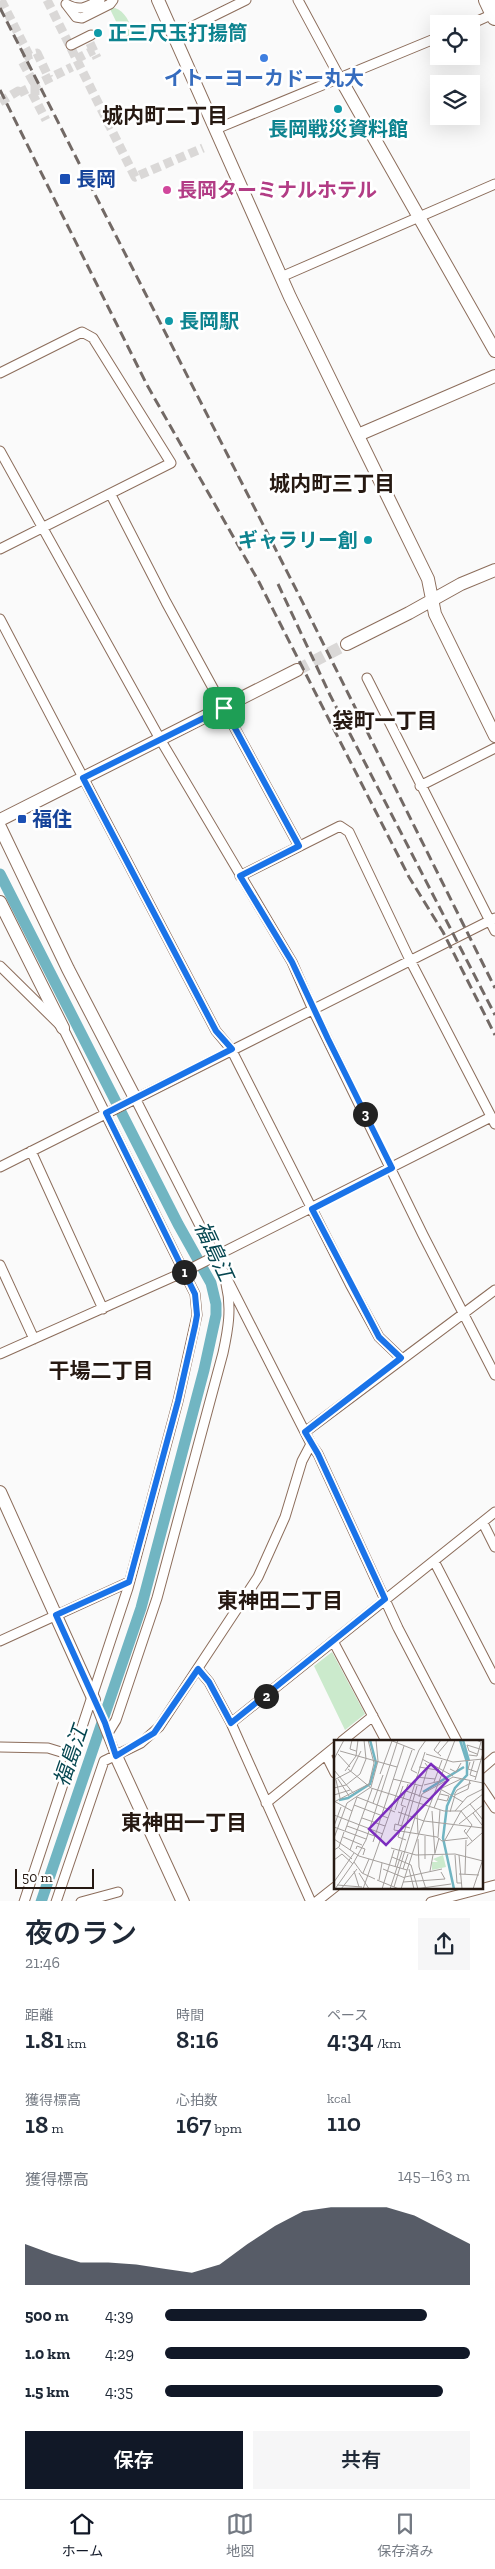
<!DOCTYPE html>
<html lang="ja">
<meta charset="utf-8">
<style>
:root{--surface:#fff;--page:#f6f6f7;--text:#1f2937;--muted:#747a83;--line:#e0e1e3;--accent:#111827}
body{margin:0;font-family:"Zilla Slab","Noto Sans JP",serif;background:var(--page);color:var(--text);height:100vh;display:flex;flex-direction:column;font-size:19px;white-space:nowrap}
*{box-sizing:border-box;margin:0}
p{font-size:16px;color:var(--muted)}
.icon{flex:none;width:28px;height:28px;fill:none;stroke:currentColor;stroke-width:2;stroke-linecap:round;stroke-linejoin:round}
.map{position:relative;height:1901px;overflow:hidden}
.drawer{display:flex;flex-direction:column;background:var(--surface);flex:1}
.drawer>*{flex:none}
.controls{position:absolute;left:430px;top:15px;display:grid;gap:10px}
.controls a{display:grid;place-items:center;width:50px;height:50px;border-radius:0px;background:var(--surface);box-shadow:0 5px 20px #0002;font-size:25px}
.scale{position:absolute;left:15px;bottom:12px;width:79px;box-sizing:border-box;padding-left:5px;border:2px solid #261912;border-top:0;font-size:14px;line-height:18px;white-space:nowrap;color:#261912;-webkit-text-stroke:4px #fff;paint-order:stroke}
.pin{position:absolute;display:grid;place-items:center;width:42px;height:42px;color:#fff;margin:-21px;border-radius:10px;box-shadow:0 2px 8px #0006}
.km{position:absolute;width:25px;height:25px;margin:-12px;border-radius:50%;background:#222;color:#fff;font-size:14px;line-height:25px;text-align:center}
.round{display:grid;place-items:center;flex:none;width:52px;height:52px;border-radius:0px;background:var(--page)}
.overview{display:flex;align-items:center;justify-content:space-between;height:85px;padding:0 25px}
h1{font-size:28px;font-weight:600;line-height:38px}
.figures{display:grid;grid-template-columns:repeat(3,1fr);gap:8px;height:85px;padding:5px 25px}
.figures div{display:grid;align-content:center}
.figures b{font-size:25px;font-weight:600}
.figures small{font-size:14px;font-weight:400}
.figures p{font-size:14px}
.chart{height:140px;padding:10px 25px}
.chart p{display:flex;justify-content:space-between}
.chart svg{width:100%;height:90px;margin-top:5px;fill:var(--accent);opacity:.7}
.action{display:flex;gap:10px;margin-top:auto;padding:10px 25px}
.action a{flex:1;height:58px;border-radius:0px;background:var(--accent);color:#fff;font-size:20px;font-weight:600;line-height:58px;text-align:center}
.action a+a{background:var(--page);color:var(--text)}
ul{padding:0 25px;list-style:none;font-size:16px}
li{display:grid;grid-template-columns:80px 60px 1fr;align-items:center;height:38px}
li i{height:12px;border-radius:6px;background:var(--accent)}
.dock{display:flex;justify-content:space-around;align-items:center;height:70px;border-top:1px solid var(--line);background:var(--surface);font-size:14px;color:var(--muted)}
.dock a{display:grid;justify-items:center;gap:2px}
.dock .on{color:var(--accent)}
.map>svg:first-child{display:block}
.green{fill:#cbeacc}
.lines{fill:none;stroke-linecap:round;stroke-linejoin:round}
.canal{stroke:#71b5c2;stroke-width:11}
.street-tunnel{stroke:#dad8d7;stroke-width:9;stroke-dasharray:9 4.5;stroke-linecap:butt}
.secondary-tunnel{stroke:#dad8d7;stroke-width:12;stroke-dasharray:12 6;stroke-linecap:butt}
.street-casing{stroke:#8c6d5b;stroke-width:11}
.secondary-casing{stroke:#8c6d5b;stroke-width:14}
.highway-casing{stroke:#8c6d5b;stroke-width:18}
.street{stroke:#fff;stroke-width:9}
.secondary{stroke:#fff;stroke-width:12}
.highway{stroke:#fff;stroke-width:16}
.rail{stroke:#726965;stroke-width:3;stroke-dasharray:10 5;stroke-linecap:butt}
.route-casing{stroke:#fff;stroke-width:10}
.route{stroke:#1a73e8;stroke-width:6}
.culture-dot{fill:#0f9aa8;stroke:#fff;stroke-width:2}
.shop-dot{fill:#3f7fe0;stroke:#fff;stroke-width:2}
.transit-dot{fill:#1a4fb4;stroke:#fff;stroke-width:2}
.hotel-dot{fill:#d1479c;stroke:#fff;stroke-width:2}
.labels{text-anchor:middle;stroke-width:5;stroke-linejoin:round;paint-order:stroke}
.culture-label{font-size:20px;font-weight:bold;fill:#0d838f;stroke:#fff;text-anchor:start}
.shop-label{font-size:20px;font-weight:bold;fill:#366cbe;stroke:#fff}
.transit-label{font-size:20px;font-weight:bold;fill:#164399;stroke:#fff;text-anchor:start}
.hotel-label{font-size:20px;font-weight:bold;fill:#b23c85;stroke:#fff;text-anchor:start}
.neighbourhood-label{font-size:21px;font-weight:bold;fill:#261912;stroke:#fff}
.water-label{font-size:21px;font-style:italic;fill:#054650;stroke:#fff}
.inset-river{fill:none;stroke:#71b5c2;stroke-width:2.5}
.inset-road{fill:none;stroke:#a5a09d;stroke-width:1}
.view{fill:#7b2cbf;fill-opacity:0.15;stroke:#7b2cbf;stroke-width:2.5}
.inset-edge{fill:none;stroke:#261912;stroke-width:2.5}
</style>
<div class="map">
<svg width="495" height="1902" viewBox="0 0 495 1902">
<rect width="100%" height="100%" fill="#fafafa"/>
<path class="green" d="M115,8C127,12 135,30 130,41L127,44L110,9Z
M332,1652L365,1714L345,1730L314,1666Z"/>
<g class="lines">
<path class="canal" d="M0,874L178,1224L211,1283L216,1304V1315L204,1370L141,1608L41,1902"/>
<path class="street-tunnel" d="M1,0L29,55
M47,0L135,177L203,148
M90,43L97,58
M76,59L94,50
M19,93L72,67
M32,93L46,120
M35,95V85L22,61L29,55L37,53L49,78
M0,102L18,91L21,92"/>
<path class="secondary-tunnel" d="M297,670L347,644"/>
<g class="street-casing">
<path id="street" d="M298,0L340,78
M66,4L76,17L82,18L110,4L113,0
M66,4C80,12 87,7 100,0
M471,24L495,13
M175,35L246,0
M71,45L91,35
M216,129L439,37
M281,277L495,184
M0,373L82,332L93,338L171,463L0,549
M0,451L160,739L292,962L313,1010L423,1235L495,1375
M111,495L166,602L299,846
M0,619L216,1031L231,1049L350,1284L379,1337L401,1358
M367,678L495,931
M420,786L495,748
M240,876L340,826L349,832L410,960L495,1124
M0,966L63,1028L184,1272L195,1294L197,1315L178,1401L128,1588L24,1902
M135,1098L311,1444L318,1454L398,1628L457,1741
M31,1151L103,1309
M0,1167L495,918
M0,1265L34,1339
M0,1354L184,1272L491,1117
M305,1432L495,1290
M483,1523L495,1547
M434,1561L495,1679
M0,1641L129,1582
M333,1641L386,1741
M198,1669L209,1682L231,1723L311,1902
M94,1700L116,1756
M231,1723L495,1512
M108,1733L116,1720L157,1598L223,1353C228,1330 232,1308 226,1284
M342,1741L373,1716
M0,1747L48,1748L74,1756
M326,1755L335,1773
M481,1769L495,1757
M481,1787L495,1808
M266,1803L335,1747
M56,1902L104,1761L141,1743L159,1727L258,1577L285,1517L302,1461L311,1444
M81,1902L118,1892
M316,1902L335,1887
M431,1902L495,1885"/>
</g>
<g class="secondary-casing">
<path id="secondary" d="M158,0L290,297L428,579L435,614L495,736
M340,78L495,351
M358,435L495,376
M347,644L409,613L461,584L495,570
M0,820L297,670
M0,827L68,969L135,1098
M0,902L63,1028
M0,1492L94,1700
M116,1756L183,1902"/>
</g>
<g class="highway-casing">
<path id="highway" d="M487,0L495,17"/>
</g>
<use href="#street" class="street"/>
<use href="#secondary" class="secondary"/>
<use href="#highway" class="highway"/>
<path class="rail" d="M0,8L305,607L495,988
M0,90L147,385L259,582L409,877L443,932L495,1035
M278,584L330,695L495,1015"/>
</g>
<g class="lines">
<g class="route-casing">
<path id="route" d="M224,708L299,846L240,876L292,962L328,1039L392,1168L312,1209L379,1337L401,1358L305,1432L318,1454L385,1599L231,1723L209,1682L198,1669L154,1733L116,1756L105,1723L56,1615L129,1582L178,1401L195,1326L197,1315L195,1294L106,1113L232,1049L216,1031L83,778Z"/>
</g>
<use href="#route" class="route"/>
</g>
<g class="culture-dot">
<circle cx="98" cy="33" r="5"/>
<circle cx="338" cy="109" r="5"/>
<circle cx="169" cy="321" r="5"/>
<circle cx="368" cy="540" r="5"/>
</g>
<circle class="shop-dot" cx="264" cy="58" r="5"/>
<g class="transit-dot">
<rect x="59" y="173" width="12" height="12" rx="2.5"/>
<rect x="17" y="814" width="10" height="10" rx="2.5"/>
</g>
<circle class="hotel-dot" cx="167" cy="190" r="5"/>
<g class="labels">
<g class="culture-label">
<text x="108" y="40">正三尺玉打揚筒</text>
<text x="338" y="136" text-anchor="middle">長岡戦災資料館</text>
<text x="179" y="328">長岡駅</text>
<text x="358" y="547" text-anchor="end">ギャラリー創</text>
</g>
<g class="shop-label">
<text x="264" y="85">イトーヨーカドー丸大</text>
</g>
<g class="transit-label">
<text x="76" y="186">長岡</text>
<text x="32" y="826">福住</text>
</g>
<g class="hotel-label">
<text x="177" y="197">長岡ターミナルホテル</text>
</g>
<g class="neighbourhood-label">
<text x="165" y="123">城内町二丁目</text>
<text x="332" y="491">城内町三丁目</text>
<text x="385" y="728">袋町一丁目</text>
<text x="101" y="1378">干場二丁目</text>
<text x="280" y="1608">東神田二丁目</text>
<text x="184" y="1830">東神田一丁目</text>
</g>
<g class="water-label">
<text transform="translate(214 1251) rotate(65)" y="7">福島江</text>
<text transform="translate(71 1756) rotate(-71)" y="7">福島江</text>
</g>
</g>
<g transform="translate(334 1740)">
<rect width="149" height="149" fill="#fafafa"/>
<path d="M109,115L112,127L98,130V122H104L99,119Z" fill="#cbeacc"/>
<path class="inset-river" d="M129,0L135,21M89,52L130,27M5,60L14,58L36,44L42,23L36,0M120,149L109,98L113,66L121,48L133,35V22L126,0"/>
<path class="inset-road" d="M18,0L16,9L22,11M56,0L81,10M107,0L100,10L107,16M6,11L63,27M104,13L115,0M4,14L16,27M92,14L119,22L149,19M143,14L135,11L133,5L149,10M135,15L143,16L147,2L142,0M0,19L10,0M88,19L119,36M140,21L136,35L142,37M136,22L134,29L143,32M85,27L103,30M14,29L37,48L110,71H127L149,54M116,29L122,32L127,23M0,30L20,54M11,31L22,16L24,0M83,33L77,30L85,10L92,0M46,34L58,1M82,37L101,39M4,39L15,56M59,39L88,46M0,40L17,31L27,11M2,40L6,58M141,40L149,13M100,42L108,20M90,45L106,41M0,48L12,45L26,34L32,19L30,0M108,50L129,62M72,51L98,60M0,55L16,50M120,55L123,50L137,43M23,57L61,72M85,57L94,27L91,23M104,59L113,61L115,56L106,54M0,61L18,71M0,62L35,44L40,23L34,0M39,63L49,35M136,64L149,80M20,65L54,78M72,67L67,65L74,44M100,68L108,48L127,39M61,70L69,46M98,71L101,115M121,71L133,57L149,49M64,72L90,81L149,88M83,72L84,94M116,72L121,55L134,49L136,40M139,73L148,85M0,75L49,94M28,78L51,86M125,84L149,65M64,85L69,67M0,86L7,67M13,86L46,98M0,87L32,99M76,88L61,84L60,90L103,97L108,101L134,98M132,89L130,91L138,101M11,91L23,57M91,96V119M9,97L28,105M104,97L106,70M0,98L13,63L37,47L44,21L42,0M0,99L25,116L73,130M84,99L85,127L92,149M72,100L64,97L91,12M111,100L127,71L138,85L132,94M39,102L70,6M133,106L148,93M5,108L18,119M57,108L82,115L121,114L149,121M22,109L23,106L31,109L29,115M0,110L5,107L10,92M16,110L38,49M65,111L83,46M101,113L105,98M121,115L123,143H127M125,115L128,149M58,117L77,125L84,149M0,120L8,114L19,124M61,127L65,111M49,129L71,138M69,129L74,114M75,129L80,149M20,131L25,147M96,131L99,115M25,133L35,149M29,133L35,119M125,134L145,135M131,134L132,100M71,137L108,129M41,139L28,133L20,122L32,100L64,0M43,140L65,149M45,140L48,123M0,142L20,113M69,142L111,139L107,132M3,145L28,147M60,147L88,54L119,37L149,43M1,149L20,122M7,149L23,129M29,149L78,10M48,149L60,110M56,149L68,112M67,149L84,96L121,0M81,149L117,144M139,149L149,119"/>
<path class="view" d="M97,24L114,40L52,105L35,89Z"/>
<rect width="149" height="149" class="inset-edge"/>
</g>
</svg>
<div class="controls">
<a><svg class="icon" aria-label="locate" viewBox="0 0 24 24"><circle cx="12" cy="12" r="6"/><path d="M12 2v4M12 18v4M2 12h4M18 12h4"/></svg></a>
<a><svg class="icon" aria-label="layers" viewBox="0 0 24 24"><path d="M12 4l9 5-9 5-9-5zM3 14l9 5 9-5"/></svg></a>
</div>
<div class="scale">50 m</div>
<div class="pin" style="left:224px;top:708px;background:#1e9e55"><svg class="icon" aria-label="arrive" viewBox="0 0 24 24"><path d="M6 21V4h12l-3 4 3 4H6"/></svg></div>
<b class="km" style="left:184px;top:1272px">1</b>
<b class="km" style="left:266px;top:1696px">2</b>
<b class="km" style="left:365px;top:1114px">3</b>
</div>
<section class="drawer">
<div class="overview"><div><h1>夜のラン</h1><p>21:46</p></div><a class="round"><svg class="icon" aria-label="share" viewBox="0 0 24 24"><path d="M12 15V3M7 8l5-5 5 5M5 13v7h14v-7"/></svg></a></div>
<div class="figures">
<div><p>距離</p><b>1.81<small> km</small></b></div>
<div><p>時間</p><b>8:16</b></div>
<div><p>ペース</p><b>4:34<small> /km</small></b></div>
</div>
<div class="figures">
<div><p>獲得標高</p><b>18<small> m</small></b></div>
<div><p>心拍数</p><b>167<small> bpm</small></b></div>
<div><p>kcal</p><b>110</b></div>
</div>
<div class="chart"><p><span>獲得標高</span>145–163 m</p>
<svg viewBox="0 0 160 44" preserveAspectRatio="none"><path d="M0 44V24L10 29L20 33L30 33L40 34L50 36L60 38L70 34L80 24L90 15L100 8L110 6L120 6L130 6L140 10L150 17L160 24V44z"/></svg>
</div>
<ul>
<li><b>500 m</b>4:39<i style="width:86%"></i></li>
<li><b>1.0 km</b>4:29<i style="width:100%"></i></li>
<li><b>1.5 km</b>4:35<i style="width:91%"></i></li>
</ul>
<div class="action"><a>保存</a><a>共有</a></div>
</section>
<nav class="dock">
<a class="on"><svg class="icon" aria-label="home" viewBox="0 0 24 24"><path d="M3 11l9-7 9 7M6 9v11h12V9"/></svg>ホーム</a>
<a><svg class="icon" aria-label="map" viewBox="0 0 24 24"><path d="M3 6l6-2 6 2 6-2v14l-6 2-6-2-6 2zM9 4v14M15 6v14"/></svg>地図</a>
<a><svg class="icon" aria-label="saved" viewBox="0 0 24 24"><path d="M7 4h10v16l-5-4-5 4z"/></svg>保存済み</a>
</nav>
